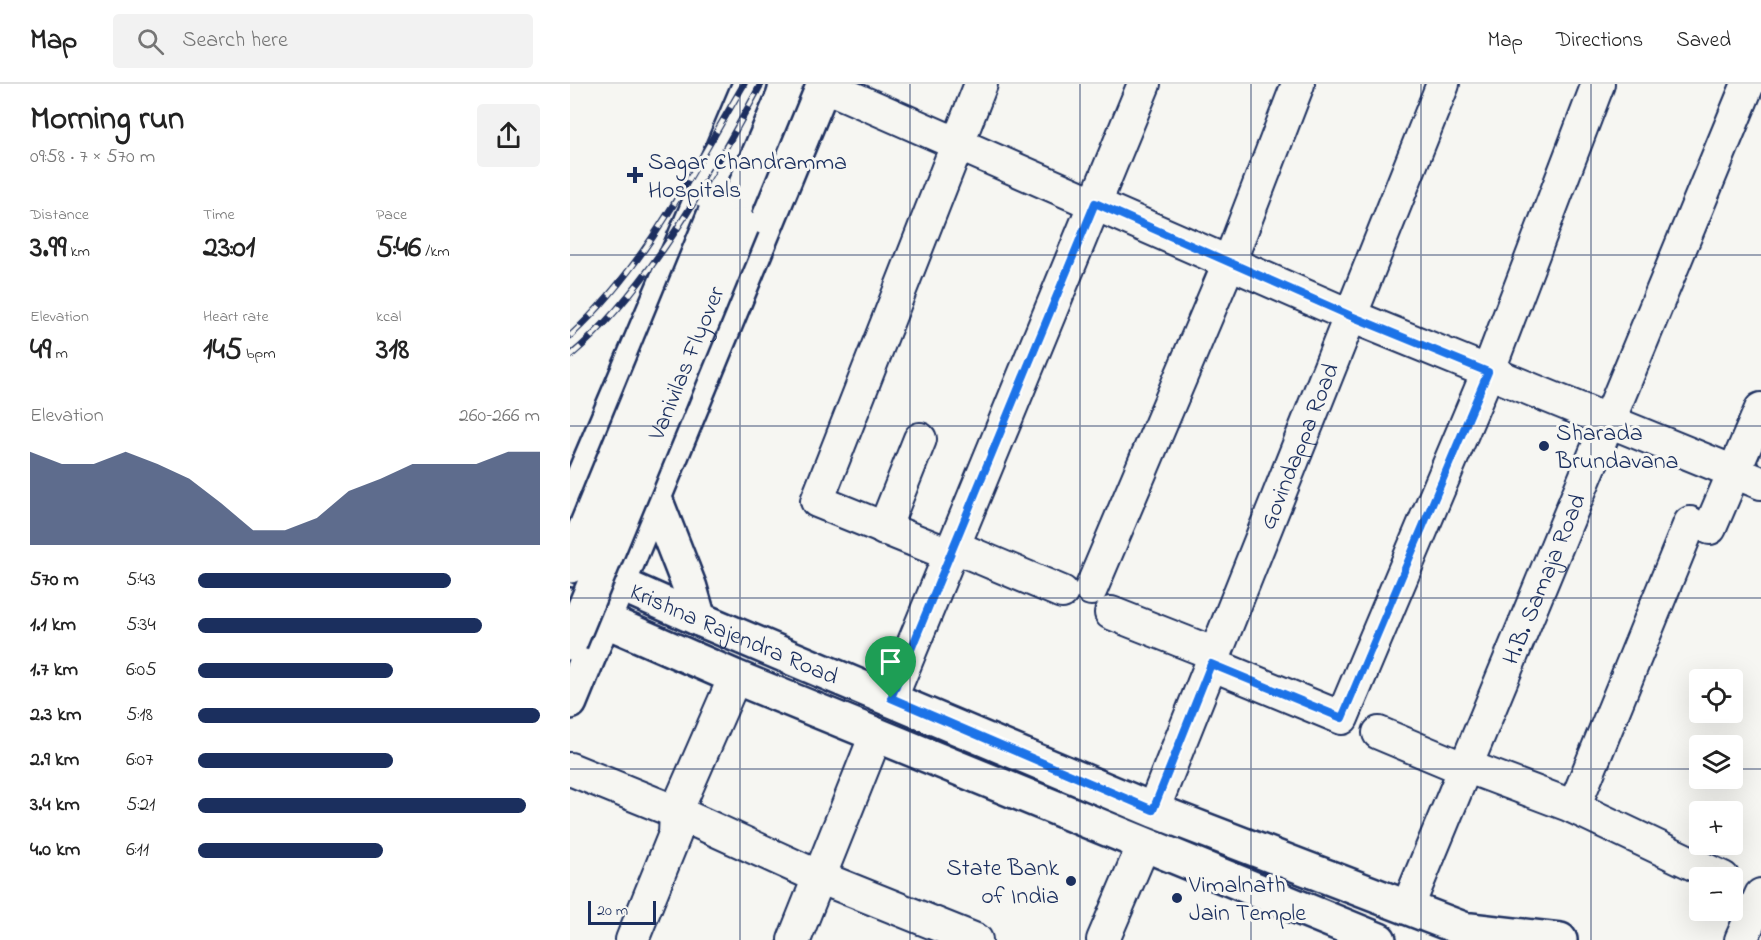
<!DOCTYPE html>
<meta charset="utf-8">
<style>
:root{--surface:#fff;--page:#f2f2f2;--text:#222;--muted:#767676;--line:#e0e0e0;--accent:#1b2f5e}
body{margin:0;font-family:"Indie Flower",sans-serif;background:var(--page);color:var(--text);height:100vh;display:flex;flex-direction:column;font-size:22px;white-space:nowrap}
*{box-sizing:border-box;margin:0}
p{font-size:20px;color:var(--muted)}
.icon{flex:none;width:33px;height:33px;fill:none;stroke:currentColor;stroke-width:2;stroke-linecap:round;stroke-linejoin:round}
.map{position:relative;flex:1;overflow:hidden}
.details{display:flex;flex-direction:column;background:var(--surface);width:570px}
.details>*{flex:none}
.controls{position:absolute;left:1119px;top:585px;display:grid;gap:12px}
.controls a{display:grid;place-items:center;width:54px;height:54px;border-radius:6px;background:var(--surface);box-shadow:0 6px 24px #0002;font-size:30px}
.scale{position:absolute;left:18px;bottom:15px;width:68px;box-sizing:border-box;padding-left:6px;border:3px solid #1b2f5e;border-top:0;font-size:16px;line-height:21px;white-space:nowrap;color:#1b2f5e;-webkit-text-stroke:4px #f6f6f2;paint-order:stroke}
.pin{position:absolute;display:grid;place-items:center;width:51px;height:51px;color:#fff;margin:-62px -26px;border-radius:50% 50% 50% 0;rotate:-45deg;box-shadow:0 0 6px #0007}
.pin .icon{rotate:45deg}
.round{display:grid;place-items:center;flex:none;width:63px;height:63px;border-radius:6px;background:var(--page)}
.head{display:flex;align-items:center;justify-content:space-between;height:102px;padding:0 30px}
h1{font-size:33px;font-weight:700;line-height:45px}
.metrics{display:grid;grid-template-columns:repeat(3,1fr);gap:9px;height:102px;padding:6px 30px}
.metrics div{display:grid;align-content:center}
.metrics b{font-size:30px;font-weight:700}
.metrics small{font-size:16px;font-weight:400}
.metrics p{font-size:16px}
.chart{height:168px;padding:12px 30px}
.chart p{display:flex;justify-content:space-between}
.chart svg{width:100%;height:108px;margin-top:6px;fill:var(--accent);opacity:.7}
ul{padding:0 30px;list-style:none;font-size:20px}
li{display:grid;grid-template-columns:96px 72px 1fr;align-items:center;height:45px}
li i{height:15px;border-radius:8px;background:var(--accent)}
header{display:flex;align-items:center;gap:36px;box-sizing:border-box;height:84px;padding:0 30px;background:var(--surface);border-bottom:2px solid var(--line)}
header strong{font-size:28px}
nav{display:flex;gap:33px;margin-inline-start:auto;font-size:21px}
.search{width:420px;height:54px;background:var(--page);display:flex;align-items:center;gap:15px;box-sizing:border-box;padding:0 21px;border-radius:6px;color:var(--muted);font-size:22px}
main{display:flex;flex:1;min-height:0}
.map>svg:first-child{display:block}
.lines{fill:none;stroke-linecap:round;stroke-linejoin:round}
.minor-casing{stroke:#1b2f5e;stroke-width:36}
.major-casing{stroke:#1b2f5e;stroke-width:38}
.minor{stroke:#f6f6f2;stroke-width:32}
.major{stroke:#f6f6f2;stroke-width:33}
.rail-casing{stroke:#1b2f5e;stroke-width:7}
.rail{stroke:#f6f6f2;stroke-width:4.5;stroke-dasharray:14;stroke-linecap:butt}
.major-bridge-casing{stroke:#1b2f5e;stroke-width:38;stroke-linecap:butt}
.major-bridge{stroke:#f6f6f2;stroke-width:33}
.route-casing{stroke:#fff;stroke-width:12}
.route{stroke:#1a73e8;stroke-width:8}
.grid{fill:none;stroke:#1b2f5e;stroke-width:1.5;stroke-opacity:0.55}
.poi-dot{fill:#1b2f5e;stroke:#f6f6f2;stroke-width:2}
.labels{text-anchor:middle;stroke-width:6;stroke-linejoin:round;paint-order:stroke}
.poi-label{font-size:24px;fill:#1b2f5e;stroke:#f6f6f2;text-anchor:start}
.street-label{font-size:24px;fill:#1b2f5e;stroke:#f6f6f2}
</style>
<header>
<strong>Map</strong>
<div class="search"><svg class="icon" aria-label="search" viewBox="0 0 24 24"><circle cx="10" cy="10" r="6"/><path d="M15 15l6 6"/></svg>Search here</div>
<nav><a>Map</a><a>Directions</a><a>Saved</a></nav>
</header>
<main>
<section class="details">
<div class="head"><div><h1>Morning run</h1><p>09:58 · 7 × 570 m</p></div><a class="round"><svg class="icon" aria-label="share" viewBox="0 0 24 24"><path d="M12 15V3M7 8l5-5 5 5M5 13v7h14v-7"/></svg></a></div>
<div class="metrics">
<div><p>Distance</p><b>3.99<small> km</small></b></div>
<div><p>Time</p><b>23:01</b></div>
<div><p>Pace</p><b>5:46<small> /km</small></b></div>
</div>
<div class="metrics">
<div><p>Elevation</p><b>49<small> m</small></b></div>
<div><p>Heart rate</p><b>145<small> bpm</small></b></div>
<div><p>kcal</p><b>318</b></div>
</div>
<div class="chart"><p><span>Elevation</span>260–266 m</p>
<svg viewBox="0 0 160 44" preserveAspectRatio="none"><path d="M0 44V6L10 11L20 11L30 6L40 11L50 17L60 27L70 38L80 38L90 33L100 22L110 17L120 11L130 11L140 11L150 6L160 6V44z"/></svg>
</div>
<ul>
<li><b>570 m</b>5:43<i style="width:74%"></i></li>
<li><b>1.1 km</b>5:34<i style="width:83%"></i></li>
<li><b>1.7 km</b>6:05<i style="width:57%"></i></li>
<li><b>2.3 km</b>5:18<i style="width:100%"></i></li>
<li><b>2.9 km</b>6:07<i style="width:57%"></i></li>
<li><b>3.4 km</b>5:21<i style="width:96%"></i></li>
<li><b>4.0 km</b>6:11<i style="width:54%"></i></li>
</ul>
</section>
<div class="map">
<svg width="1191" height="856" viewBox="0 0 1191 856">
<rect width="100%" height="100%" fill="#f6f6f2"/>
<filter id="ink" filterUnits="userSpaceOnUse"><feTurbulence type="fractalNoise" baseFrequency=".0167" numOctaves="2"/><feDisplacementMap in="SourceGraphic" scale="12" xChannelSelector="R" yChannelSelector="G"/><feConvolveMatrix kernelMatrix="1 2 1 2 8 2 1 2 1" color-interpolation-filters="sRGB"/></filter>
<g filter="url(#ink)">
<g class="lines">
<g class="minor-casing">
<g id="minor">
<path d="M253,1L781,232L1191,399"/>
<path d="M1140,444L1191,325"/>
<path d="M314,445L350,355"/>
<path d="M385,463L492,508"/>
<path d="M381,471L247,417L411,0"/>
<path d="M521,505L659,179L728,0"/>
<path d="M541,529L645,570"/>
<path d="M641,580L772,634L918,288L1028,0"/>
<path d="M321,614L574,0"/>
<path d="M809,649L895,685L909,687L999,721L1153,794"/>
<path d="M0,685L106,728L249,793L406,856"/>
<path d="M1004,723L1120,439"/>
<path id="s1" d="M583,726L873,0"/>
<path id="s2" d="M838,822L1178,0"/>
<path d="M62,856L105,750L106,728L165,593"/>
<path d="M224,856L306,651"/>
<path d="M533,856L573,762"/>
<path d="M1171,856L1191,811"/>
</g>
</g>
<g class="major-casing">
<g id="major">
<path d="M84,412L120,504L129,535"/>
<path d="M0,424L180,0"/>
<path id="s3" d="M2,479L129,535L583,726L922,856"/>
<path d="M0,521L165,593L809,856"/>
<path d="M0,618L254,0"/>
<path d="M900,846L990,856"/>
</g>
</g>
<use href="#minor" class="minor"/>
<use href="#major" class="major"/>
<g class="rail-casing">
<path id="rail" d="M0,252C75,183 123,87 174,0
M0,272C79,206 142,90 191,0"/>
</g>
<use href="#rail" class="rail"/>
<g class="major-bridge-casing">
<g id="major-bridge">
<path d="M0,482L145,129"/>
<path id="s4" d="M0,559L172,142"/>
</g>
</g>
<use href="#major-bridge" class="major-bridge"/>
</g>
</g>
<g class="lines" filter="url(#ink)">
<g class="route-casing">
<path id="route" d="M525,119L781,232L918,288L772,634L641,580L583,726L321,614Z"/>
</g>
<use href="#route" class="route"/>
</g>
<path class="grid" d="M170,0V856M340,0V856M510,0V856M681,0V856M851,0V856M1021,0V856M0,171H1191M0,342H1191M0,514H1191M0,685H1130M1162,685H1191"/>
<g class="poi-dot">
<path d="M62 82h6v6h6v6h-6v6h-6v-6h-6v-6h6z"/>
<circle cx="974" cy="362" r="6"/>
<circle cx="501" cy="797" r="6"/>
<circle cx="607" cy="814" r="6"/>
</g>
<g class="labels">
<g class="poi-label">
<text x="78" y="85">Sagar Chandramma<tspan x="78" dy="28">Hospitals</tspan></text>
<text x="986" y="356">Sharada<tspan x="986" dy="28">Brundavana</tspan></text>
<text x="489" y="791" text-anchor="end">State Bank<tspan x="489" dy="28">of India</tspan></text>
<text x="619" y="808">Vimalnath<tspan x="619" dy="28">Jain Temple</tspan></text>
</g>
<g class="street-label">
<text dy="8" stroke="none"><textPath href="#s4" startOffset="303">Vanivilas Flyover</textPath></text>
<text dy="8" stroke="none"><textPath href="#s1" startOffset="392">Govindappa Road</textPath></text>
<text dy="8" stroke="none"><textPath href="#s2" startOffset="354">H.B. Samaja Road</textPath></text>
<text dy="8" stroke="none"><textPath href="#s3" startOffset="177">Krishna Rajendra Road</textPath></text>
</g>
</g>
</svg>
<div class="controls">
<a><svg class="icon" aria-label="locate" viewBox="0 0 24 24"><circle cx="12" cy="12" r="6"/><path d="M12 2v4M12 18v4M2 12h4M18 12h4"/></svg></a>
<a><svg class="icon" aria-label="layers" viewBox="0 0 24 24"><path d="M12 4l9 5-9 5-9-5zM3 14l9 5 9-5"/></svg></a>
<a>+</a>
<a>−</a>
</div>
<div class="scale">20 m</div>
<div class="pin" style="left:321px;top:614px;background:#1e9e55"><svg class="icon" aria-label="arrive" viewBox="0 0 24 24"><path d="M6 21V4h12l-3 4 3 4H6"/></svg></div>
</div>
</main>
